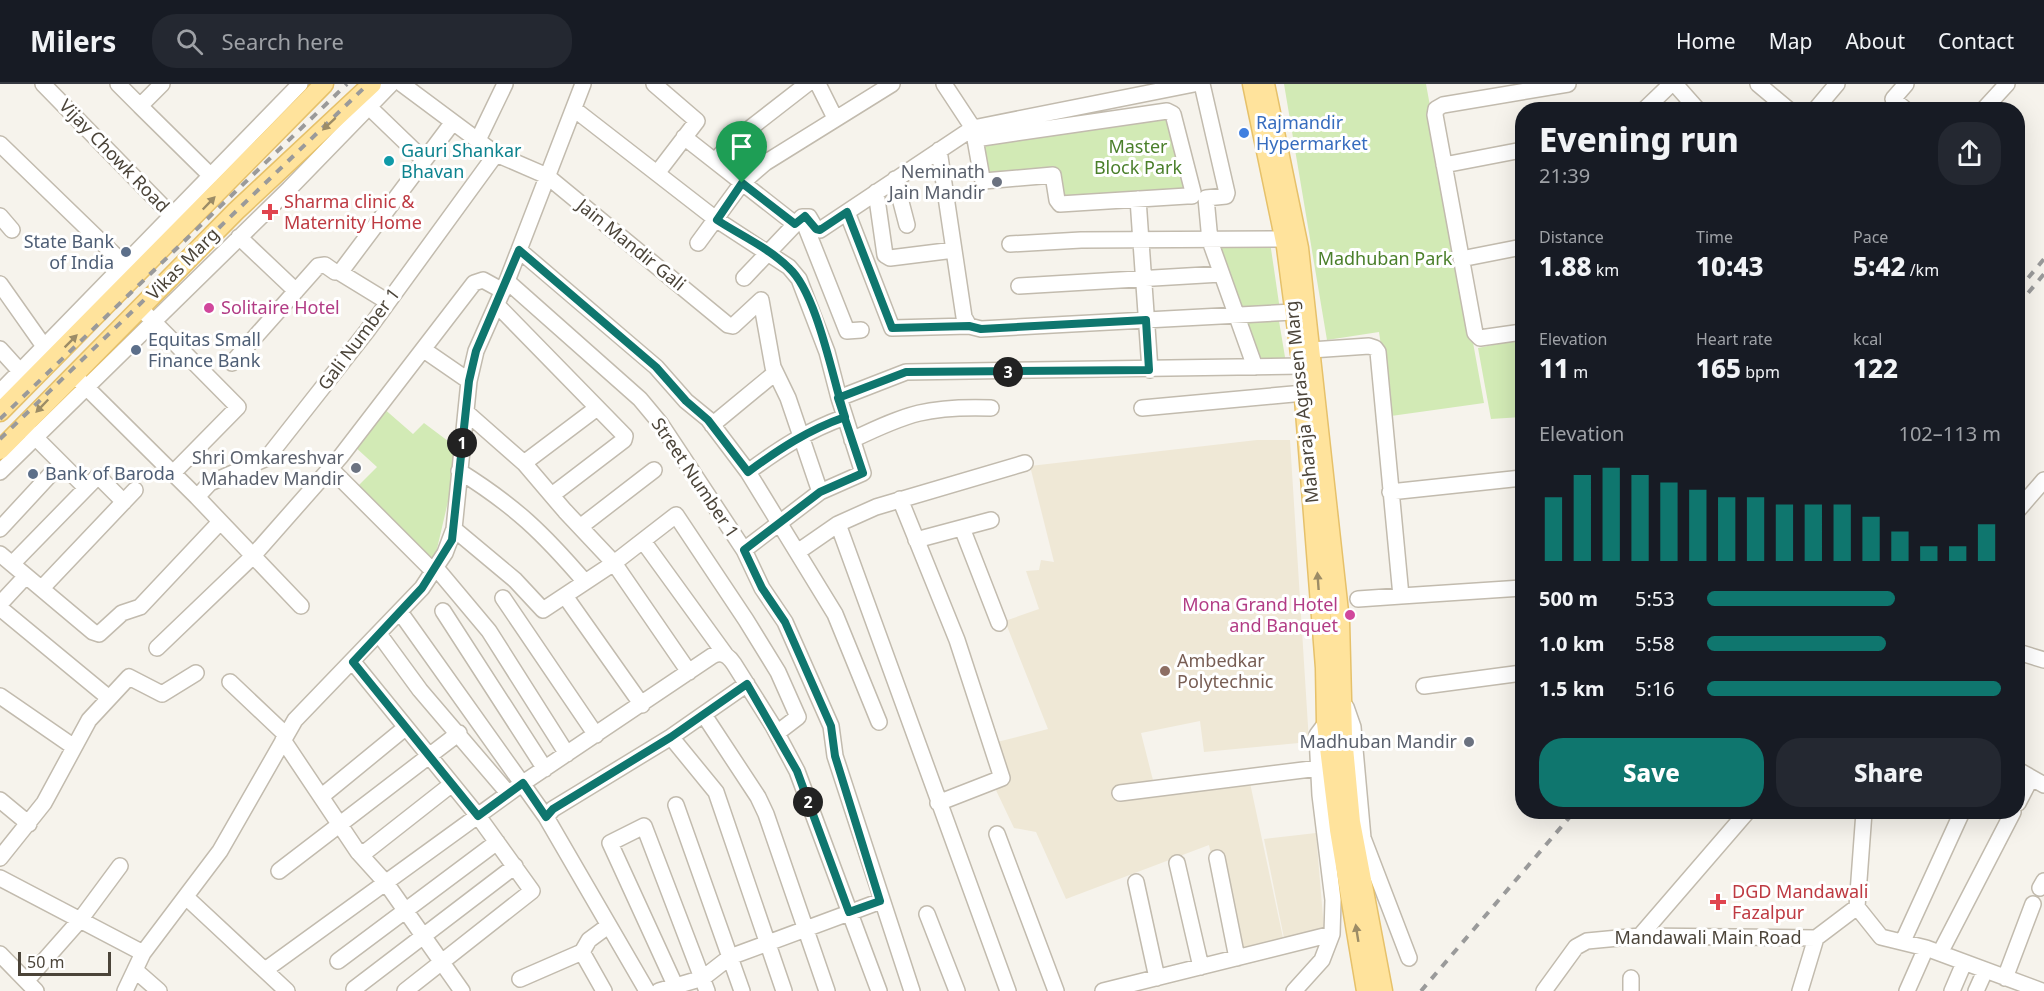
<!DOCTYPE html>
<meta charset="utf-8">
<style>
:root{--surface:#171b24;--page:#242831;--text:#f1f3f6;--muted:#9ea1a6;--line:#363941;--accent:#0f766e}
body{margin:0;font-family:"Noto Sans",sans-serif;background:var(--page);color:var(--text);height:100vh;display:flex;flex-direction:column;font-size:22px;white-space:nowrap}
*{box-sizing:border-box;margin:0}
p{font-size:20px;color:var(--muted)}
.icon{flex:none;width:33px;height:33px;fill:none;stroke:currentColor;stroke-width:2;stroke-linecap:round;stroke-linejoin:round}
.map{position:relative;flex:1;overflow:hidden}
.sheet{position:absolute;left:1515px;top:18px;width:510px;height:717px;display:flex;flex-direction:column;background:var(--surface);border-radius:24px;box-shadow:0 6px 24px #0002}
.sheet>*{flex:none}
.scale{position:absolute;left:18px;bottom:15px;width:93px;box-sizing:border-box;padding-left:6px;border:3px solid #4b4439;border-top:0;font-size:16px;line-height:21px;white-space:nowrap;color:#4b4439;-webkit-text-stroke:4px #fff;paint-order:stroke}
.pin{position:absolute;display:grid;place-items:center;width:51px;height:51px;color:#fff;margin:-62px -26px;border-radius:50% 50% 50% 0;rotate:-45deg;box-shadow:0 0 6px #0007}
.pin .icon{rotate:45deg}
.km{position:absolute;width:30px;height:30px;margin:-15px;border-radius:50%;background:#222;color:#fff;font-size:16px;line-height:30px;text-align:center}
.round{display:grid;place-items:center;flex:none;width:63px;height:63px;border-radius:24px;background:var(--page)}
.head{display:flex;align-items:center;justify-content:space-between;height:102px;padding:0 24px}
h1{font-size:33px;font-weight:800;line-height:45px}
.stats{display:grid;grid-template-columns:repeat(3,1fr);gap:9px;height:102px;padding:6px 24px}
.stats div{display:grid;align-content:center}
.stats b{font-size:26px;font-weight:800}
.stats small{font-size:16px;font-weight:400}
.stats p{font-size:16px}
.chart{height:168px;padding:12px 24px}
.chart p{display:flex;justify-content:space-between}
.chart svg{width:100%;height:108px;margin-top:6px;stroke:var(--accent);stroke-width:6}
.action{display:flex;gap:12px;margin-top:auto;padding:12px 24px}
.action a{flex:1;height:69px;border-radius:24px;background:var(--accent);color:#fff;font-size:24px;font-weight:800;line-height:69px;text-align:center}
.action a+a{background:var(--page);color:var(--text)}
ul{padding:0 24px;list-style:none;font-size:20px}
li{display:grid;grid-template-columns:96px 72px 1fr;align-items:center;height:45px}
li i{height:15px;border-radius:8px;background:var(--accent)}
header{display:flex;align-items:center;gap:36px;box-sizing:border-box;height:84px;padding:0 30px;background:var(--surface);border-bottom:2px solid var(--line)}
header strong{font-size:28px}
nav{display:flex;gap:33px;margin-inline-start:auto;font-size:21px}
.search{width:420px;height:54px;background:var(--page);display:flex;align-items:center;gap:15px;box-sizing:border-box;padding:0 21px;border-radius:24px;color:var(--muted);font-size:22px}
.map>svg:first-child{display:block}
.education{fill:#efe8d6}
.green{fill:#d2eab5}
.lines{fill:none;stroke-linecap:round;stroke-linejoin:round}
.minor-casing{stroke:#c2bbae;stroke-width:18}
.major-casing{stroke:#e6c16a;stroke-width:21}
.minor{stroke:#fff;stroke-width:15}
.major{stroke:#ffe39c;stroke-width:18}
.rail{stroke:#9a9a9a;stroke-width:4;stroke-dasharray:8 8;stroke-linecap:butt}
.oneway{fill:#9c8c66}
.route-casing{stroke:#fff;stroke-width:12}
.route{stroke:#0f766e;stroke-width:8}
.shop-dot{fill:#3f7fe0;stroke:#fff;stroke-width:2}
.culture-dot{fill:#0f9aa8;stroke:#fff;stroke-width:2}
.worship-dot{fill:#6b7280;stroke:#fff;stroke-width:2}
.health-dot{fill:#e0444e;stroke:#fff;stroke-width:2}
.service-dot{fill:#5c6f8a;stroke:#fff;stroke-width:2}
.hotel-dot{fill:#d1479c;stroke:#fff;stroke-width:2}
.education-dot{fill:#8d6e63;stroke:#fff;stroke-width:2}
.labels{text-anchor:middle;stroke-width:6;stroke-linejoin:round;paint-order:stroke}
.shop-label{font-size:18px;fill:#366cbe;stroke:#fff;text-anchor:start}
.park-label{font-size:18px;fill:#4a7f2a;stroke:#fff}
.culture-label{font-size:18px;fill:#0d838f;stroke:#fff;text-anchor:start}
.street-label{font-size:18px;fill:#4b4439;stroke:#fff}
.worship-label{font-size:18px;fill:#5b616d;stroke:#fff;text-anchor:end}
.health-label{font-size:18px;fill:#be3a42;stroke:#fff;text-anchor:start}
.service-label{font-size:18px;fill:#4e5e75;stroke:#fff;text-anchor:start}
.hotel-label{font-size:18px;fill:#b23c85;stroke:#fff;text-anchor:start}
.education-label{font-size:18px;fill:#785e54;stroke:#fff;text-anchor:start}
</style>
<header>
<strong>Milers</strong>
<div class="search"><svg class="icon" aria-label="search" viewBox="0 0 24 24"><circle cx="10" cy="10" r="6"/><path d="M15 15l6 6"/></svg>Search here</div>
<nav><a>Home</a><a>Map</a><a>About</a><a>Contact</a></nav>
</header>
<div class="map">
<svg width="2044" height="907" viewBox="0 0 2044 907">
<rect width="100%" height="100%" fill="#f6f3ec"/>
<path class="education" d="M1257,356H1290L1309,658L1204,668L1200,637L1141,649L1157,712L1250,699L1286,868L1234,878L1209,761L1066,815L1036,748L1014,744L994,702L1011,694L997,658L1048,645L1005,537L1039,525L1026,487L1039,486L1041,476L1054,478L1030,382Z
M1316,749L1324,845L1284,854L1264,755Z"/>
<path class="green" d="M1284,0H1426L1484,319L1391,332L1379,248L1327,256Z
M1168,31L1190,111L1061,115L1057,86L989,94L982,66L991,56Z
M1214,158H1270L1280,226L1238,228Z
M1278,231L1286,279L1257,280L1243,234Z
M1522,255V333L1491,335L1478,264Z
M382,323L413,350L424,339L460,366L433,482L354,406L377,383L354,362Z"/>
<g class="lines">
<g class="minor-casing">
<path id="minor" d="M43,0L178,138
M118,0L140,22
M162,0L140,22L211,92
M402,0L496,70L547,92L728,241L733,242L761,216
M654,0L697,37L658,88
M818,0L835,34
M944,0L973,44L982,94L984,97L1053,91L1057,116L1060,120L1187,112H1192L1193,108L1173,30L1167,27L975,55
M1202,0L1227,109L1226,112L1206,114L1210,157L1255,283
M1675,0L1698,26
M1758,0L1789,26
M369,23L424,76
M574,25L717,136L789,183L799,195L827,268L839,314L863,389L820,408L744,466
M1644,26L1671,0
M1815,26L1837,0
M1906,26L1893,15L1906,0
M1983,26L2007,0
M684,53L795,140
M478,56L505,0
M0,60L124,180
M939,66L964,233L969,242L981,245L1293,228
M715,77L731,59L807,0
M1444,81L1522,66
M895,95L907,141
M876,108L885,171L890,174L954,166
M1138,115L1150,286
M847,128L892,244L969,242
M0,132L12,146
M803,136L847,247L861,246
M239,153L296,207
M698,159L742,99L765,79L892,0
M1010,160L1081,156L1284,155
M519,166L656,283L686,317L708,335L748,388L835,530L879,638
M1461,175L1522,163
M339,188L388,218
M744,194L802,133H809L816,145L820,146L973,44L1194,0
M507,197L640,315L660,339L744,466L762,504L785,538L831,642L835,672L912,907
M0,200L48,268
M1019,202L1221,190
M761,216L773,283L788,314L820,408
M497,221L625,352L624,356L552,411
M146,230L238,323L173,389
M1522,248L1480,254L1475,249L1435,31L1436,25L1443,21L1568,0
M0,265L19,286
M424,266L469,297
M1311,266L1369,262L1375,264L1378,268L1401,512L1522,504
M232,279L318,182L325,181L335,188L342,186L453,38
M80,297L197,413L301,522
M0,308L300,0
M839,314L906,288L1302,282
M1142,324L1304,309
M466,328L524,379L565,427L614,479L689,588
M712,341L775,289
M30,348L86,404
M852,356C908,329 928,322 991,324
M524,379L597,324
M330,384L434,488
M459,387C515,422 543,449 585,498
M0,388L289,105L391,0
M748,388C779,365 808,346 845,333
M1390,408L1522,394
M197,413L210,399L267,374L367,247L496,70
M900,415L957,556L1002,694L938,719
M2018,426L2044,396
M838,440L1008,907
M580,443L654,386
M962,444L999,539
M0,445L61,379
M454,445L515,496L543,526L614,479L676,431L746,536L778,588L798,633L777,649
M916,456L991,436
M643,457L725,570
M799,467L838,440L876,423L1025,379
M0,470L93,548L99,550L122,529L140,523L220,438
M12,480L98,392L124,418
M437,485L489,547L567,670
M42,504L135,406
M565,512L642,621
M503,514L596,651
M1358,515L1401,512
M0,520L26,492
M0,524L109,614
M443,527L545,685
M400,528L546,733L647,907
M379,550L420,606L508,709
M157,564L252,473L341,372L474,199L483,196L503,207
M2018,568L2044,576
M353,578L478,732L532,807L405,907
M230,598L286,651
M1424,602L1522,589
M0,612L74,663
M1346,623L1353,643L1363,754L1409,874
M704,631L758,713L766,730L827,907
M671,653L716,708L784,907
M283,656L358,768L368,766L452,700
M2018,686L2044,701
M1120,709L1319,684
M322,712L405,644
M0,716L29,740
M2018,719L2031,694
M676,721L742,907
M546,733L553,725L671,653L747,600
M997,750L1056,907
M358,768L386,799L462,907
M0,774L44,719L89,636L129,593L162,610L196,589
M1217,774L1237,874
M1177,779L1201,883
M279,787L459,649
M0,794L143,869
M1136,798L1157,894
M2040,804L2044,797
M186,813L287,907
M1857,823L1864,728
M927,830L957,907
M1640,852L1747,728
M1903,857L1962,728
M582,868L604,907
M1940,869L2013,728
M0,870L36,907
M338,877L497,758
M135,886L159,907
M265,886L523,699L712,572C722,567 728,571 734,580L773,642L797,687L879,907
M2005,894L2033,820
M520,895L582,868L589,856L608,842
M27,896L80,836L120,782
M675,901L610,759L644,742L707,907
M354,905L515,782
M125,907L143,869L220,767L295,636L422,504L445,469L454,445L469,297L476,267L507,197L583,0
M659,907L703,894L730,873L881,817
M1103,907L1332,850
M1294,907L1322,876L1332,850L1333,816L1320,711L1317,651L1326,639
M1544,907L1576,863L1587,857L1640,852L1816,854L1857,823L1881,853L1926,864L2042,907
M1631,907V894
M1800,907L1816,854
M1907,907L1926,864
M1952,907L1964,879
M1976,907L1985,887"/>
</g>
<g class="major-casing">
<path id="major" d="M1252,0L1286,163L1300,270
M1265,0L1299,164L1340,537L1343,653L1351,738L1383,907
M1304,315L1325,584L1326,639L1339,746L1366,907
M0,328L324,0
M0,366L236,127L372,0"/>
</g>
<use href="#minor" class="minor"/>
<use href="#major" class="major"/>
<path class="rail" d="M2018,206L2044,175
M2018,221L2044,190
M0,335L347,0
M0,355L368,0
M1421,907L1574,728"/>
</g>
<defs><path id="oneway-solid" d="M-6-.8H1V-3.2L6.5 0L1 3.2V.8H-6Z" transform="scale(1.5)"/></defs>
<g class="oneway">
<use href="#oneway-solid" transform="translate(329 40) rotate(137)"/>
<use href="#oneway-solid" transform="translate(209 119) rotate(-46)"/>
<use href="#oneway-solid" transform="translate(71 257) rotate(-45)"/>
<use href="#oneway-solid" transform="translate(42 322) rotate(134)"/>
<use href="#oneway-solid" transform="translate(1318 497) rotate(-94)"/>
<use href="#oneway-solid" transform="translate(1357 849) rotate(-99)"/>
</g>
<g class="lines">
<g class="route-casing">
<path id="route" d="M742,99L717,136C740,151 769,164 789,184C817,209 833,296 845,333C808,346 779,365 748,388L708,336L686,317L656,283L519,166L476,267L469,297L452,456L422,504L353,578L478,732L523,699L546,733L553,725L671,653L747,600L797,687L849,828L880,817L835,672L831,642L785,538L762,504L744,466L820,408L863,389L838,314L906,288L1149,286L1146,236L981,245L969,242L892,244L847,128L820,146L816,145L805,132L795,140L742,99"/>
</g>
<use href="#route" class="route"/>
</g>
<circle class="shop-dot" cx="1244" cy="49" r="6"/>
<circle class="culture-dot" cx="389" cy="77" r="6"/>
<g class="worship-dot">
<circle cx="997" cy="98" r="6"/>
<circle cx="356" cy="384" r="6"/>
<circle cx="1469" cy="658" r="6"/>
</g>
<g class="health-dot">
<path d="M267 119h6v6h6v6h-6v6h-6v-6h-6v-6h6z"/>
<path d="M1715 809h6v6h6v6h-6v6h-6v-6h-6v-6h6z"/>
</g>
<g class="service-dot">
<circle cx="126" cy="168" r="6"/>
<circle cx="136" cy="266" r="6"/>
<circle cx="33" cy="390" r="6"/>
</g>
<g class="hotel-dot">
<circle cx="209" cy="224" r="6"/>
<circle cx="1350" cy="531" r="6"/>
</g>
<circle class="education-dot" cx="1165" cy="587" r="6"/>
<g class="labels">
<g class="shop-label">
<text x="1256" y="45">Rajmandir<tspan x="1256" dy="21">Hypermarket</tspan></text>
</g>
<g class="park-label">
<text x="1138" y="69">Master<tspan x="1138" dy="21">Block Park</tspan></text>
<text x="1385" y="181">Madhuban Park</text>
</g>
<g class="culture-label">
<text x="401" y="73">Gauri Shankar<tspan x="401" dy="21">Bhavan</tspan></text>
</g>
<g class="street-label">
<text transform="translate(114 72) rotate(46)" y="6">Vijay Chowk Road</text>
<text transform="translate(631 161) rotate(39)" y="6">Jain Mandir Gali</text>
<text transform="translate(183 180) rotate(-45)" y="6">Vikas Marg</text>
<text transform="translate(359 255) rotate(-53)" y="6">Gali Number 1</text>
<text transform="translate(1302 318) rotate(-96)" y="6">Maharaja Agrasen Marg</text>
<text transform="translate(695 394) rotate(56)" y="6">Street Number 1</text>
<text x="1708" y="860">Mandawali Main Road</text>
</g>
<g class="worship-label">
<text x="985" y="94">Neminath<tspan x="985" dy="21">Jain Mandir</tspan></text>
<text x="344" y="380">Shri Omkareshvar<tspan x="344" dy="21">Mahadev Mandir</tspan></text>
<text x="1457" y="664">Madhuban Mandir</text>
</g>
<g class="health-label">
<text x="284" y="124">Sharma clinic &amp;<tspan x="284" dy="21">Maternity Home</tspan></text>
<text x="1732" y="814">DGD Mandawali<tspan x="1732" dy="21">Fazalpur</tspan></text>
</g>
<g class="service-label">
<text x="114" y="164" text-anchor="end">State Bank<tspan x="114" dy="21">of India</tspan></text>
<text x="148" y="262">Equitas Small<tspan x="148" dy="21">Finance Bank</tspan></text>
<text x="45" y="396">Bank of Baroda</text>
</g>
<g class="hotel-label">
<text x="221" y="230">Solitaire Hotel</text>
<text x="1338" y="527" text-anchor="end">Mona Grand Hotel<tspan x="1338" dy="21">and Banquet</tspan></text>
</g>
<g class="education-label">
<text x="1177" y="583">Ambedkar<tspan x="1177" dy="21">Polytechnic</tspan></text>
</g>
</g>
</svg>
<div class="scale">50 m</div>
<div class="pin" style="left:742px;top:99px;background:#1e9e55"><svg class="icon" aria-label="arrive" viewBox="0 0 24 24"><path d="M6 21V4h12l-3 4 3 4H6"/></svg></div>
<b class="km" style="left:462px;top:359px">1</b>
<b class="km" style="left:808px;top:718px">2</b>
<b class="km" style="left:1008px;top:288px">3</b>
<section class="sheet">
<div class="head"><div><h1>Evening run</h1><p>21:39</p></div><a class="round"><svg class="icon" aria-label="share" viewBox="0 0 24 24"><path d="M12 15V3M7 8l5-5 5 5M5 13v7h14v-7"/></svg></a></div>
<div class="stats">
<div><p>Distance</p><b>1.88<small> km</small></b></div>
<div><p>Time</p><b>10:43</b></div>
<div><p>Pace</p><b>5:42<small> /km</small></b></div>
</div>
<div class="stats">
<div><p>Elevation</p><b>11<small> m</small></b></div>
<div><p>Heart rate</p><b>165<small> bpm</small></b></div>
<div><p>kcal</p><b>122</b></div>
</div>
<div class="chart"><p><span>Elevation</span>102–113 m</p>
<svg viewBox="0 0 160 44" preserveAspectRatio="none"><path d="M5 44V18M15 44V9M25 44V6M35 44V9M45 44V12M55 44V15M65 44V18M75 44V18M85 44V21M95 44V21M105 44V21M115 44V26M125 44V32M135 44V38M145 44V38M155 44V29"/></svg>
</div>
<ul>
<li><b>500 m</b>5:53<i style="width:64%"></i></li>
<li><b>1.0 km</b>5:58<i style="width:61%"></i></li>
<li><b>1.5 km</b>5:16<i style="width:100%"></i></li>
</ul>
<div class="action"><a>Save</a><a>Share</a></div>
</section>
</div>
